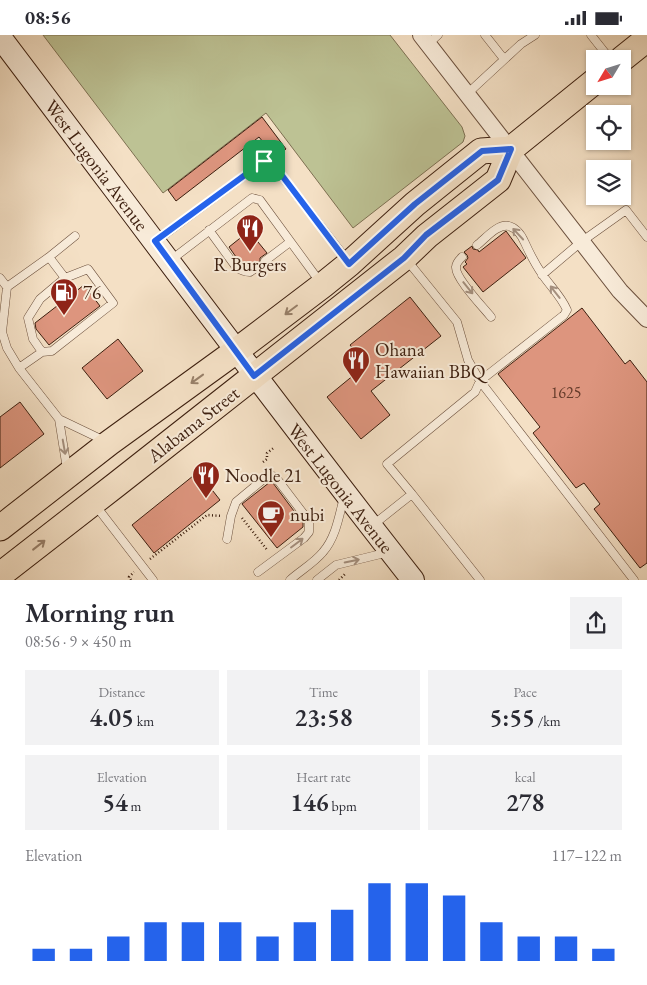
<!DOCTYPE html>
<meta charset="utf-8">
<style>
:root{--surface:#fff;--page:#f2f2f3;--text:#2b2b33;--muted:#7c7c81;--accent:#2563eb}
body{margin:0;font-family:"EB Garamond",serif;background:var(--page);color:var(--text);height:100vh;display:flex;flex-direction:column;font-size:19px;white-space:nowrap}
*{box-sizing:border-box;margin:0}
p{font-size:16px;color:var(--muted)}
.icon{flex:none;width:28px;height:28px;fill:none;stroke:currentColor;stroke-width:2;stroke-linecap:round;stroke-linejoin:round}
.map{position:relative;height:545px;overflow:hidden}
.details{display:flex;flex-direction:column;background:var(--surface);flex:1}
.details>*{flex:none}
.needle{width:32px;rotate:232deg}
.tools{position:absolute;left:586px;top:15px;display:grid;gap:10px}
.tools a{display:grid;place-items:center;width:45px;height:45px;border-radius:0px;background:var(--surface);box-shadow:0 1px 4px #0004;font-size:25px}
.pin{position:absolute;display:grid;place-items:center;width:42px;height:42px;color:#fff;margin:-21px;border-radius:10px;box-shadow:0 2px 8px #0006}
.round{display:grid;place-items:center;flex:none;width:52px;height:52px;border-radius:0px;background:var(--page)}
.summary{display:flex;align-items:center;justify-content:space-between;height:85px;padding:0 25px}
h1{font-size:28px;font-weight:600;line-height:38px}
.metrics{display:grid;grid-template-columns:repeat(3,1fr);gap:8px;height:85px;padding:5px 25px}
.metrics div{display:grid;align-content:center;border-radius:0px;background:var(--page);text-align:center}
.metrics b{font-size:25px;font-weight:600}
.metrics small{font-size:14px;font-weight:400}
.metrics p{font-size:14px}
.chart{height:140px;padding:10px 25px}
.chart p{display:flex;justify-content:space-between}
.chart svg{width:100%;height:90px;margin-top:5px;stroke:var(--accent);stroke-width:6}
.status{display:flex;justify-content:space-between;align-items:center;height:35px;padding:0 25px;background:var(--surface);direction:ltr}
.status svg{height:14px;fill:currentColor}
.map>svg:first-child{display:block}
.grass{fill:#bdc294;stroke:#7d7052}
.building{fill:#dd957e;stroke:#3d1f0f}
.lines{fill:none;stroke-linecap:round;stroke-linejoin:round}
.lane-casing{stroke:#6b4f3c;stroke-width:9}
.street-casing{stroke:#6b4f3c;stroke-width:18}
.secondary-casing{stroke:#3d1f0f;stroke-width:24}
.primary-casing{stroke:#3d1f0f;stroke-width:27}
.path{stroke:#3d1f0f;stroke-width:2.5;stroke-dasharray:1 2.5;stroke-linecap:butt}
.lane{stroke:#f8ebd9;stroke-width:8}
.street{stroke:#f8ebd9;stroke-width:16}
.secondary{stroke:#f8ebd9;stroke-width:22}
.primary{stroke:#f4e0c5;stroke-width:25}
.oneway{stroke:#a48f7e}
.oneway2{stroke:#98806a}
.route-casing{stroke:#fff;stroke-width:10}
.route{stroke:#2563eb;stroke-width:6}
.labels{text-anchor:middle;stroke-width:4;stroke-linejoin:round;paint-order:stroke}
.number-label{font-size:16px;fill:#653c2b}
.street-label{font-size:19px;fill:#3d1f0f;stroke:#f8ebd9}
.poi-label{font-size:19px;fill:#3d1f0f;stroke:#f8ebd9;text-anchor:start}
</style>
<div class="status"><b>08:56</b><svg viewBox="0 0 49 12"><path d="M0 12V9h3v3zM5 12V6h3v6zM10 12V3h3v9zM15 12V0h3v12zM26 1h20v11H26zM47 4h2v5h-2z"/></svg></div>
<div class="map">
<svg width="647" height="545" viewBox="0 0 647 545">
<rect width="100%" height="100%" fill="#f4e0c5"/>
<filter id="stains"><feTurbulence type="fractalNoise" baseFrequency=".004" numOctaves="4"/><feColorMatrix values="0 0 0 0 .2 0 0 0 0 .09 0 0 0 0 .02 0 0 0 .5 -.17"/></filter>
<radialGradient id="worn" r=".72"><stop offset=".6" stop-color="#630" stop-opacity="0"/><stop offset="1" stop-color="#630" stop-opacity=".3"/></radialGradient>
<path class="grass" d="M43,0H390L462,92L465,101L463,107L353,193L266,78L163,158Z"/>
<path class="building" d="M262,82L286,114L275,122L259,102L176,166L168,155Z
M249,196L267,218L260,223V227H256L249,231L241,229L229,212Z
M506,196L526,223L483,257L463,232L467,229L465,227L468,223L467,220L464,217L472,211L473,214L478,215L479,217Z
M84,250L100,271L49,310L36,294L35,288Z
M410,262L441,301L371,356L390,380L361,404L327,362L366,330L350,310Z
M582,273L625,329L630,325L647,347V528L640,533L594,474L600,469L584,448L576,453L533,398L540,392L498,339Z
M118,304L143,336L107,364L82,333Z
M20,367L44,399L0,433V382Z
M198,437L220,465L154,518L132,490Z
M270,447L273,448L303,488V492L277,513L242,469Z"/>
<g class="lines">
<g class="lane-casing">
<path id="lane" d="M485,0L504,24
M591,0L610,24
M428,9L438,0
M467,59L521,9L535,0
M209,195L236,232C240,235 244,237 250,237L257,232
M156,206L264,126L271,127L347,225
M462,222C459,225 456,228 456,232C455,243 483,272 491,282
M406,224L457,287L468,325L480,346L634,545
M171,225L252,163L260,165L320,247
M265,226L290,207
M542,240L581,207L626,175L647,202
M0,243L7,252L2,297L7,313L19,333L59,384L105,406
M7,252L49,222L75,201
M42,317L52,316L57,312L113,268L88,234L65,243
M19,333L42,317L33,304L28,283L40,264L65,243L49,222
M59,384L67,434
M412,459L480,545
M96,471L153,545
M373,490L412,459L387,429L475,357L480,346L564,280L567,275C561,261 550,251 542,239C535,229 530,219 525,208C522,201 517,193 509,191C498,188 485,204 477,210
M227,504L231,481L236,467L266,442L273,441L277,444L309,486V497L304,503L258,537
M290,545C300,536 314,528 323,517C336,502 339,481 344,462
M317,545L336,530L389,517"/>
</g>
<g class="street-casing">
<path id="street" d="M421,0L620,256L647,284"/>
</g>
<g class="secondary-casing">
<path id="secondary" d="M0,2C137,183 272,366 413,545"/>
</g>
<g class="primary-casing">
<path id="primary" d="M622,24L647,4
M0,493L109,408L236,316L323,250L349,229L415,169L481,116L511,114
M0,540L117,449L404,223L427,201L498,145L511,114L595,46"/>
</g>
<path class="path" d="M263,427L267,424V418L275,412
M242,483L268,516
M150,524L207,480L222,481
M131,545L129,542L134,537
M339,545L345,539"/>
<use href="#lane" class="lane"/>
<use href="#street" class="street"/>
<use href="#secondary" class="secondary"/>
<use href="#primary" class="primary"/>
</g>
<defs><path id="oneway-shaft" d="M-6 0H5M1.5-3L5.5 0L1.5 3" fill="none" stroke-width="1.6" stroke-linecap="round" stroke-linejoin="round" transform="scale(1.25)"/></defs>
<g class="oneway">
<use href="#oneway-shaft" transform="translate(518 199) rotate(-133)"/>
<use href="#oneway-shaft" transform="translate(468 253) rotate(51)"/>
<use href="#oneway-shaft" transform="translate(555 257) rotate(-128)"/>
<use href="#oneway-shaft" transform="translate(64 412) rotate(80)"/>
<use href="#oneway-shaft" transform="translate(297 508) rotate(-37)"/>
<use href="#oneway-shaft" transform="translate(352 526) rotate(-11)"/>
</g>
<g class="oneway2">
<use href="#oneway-shaft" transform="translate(291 275) rotate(143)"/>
<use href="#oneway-shaft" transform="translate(197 344) rotate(144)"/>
<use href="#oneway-shaft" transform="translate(39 510) rotate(-38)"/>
</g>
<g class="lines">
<g class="route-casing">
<path id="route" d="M511,114L498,145L426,200L404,223L254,341L155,206L264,126H271L349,229L415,169L482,116Z"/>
</g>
<use href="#route" class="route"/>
</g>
<defs>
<g id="restaurant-pin" transform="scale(1.4375)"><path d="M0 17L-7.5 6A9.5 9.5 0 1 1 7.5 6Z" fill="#8f2418" stroke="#f8ebd9"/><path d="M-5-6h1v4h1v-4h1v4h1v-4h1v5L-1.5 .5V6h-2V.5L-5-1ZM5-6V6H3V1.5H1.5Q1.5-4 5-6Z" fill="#fff"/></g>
<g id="fuel-pin" transform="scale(1.4375)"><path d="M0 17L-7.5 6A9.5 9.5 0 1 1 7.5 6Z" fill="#8f2418" stroke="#f8ebd9"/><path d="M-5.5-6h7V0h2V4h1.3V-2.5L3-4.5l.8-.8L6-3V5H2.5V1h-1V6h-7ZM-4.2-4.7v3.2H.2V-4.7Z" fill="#fff"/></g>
<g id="cafe-pin" transform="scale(1.4375)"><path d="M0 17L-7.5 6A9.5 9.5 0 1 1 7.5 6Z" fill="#8f2418" stroke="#f8ebd9"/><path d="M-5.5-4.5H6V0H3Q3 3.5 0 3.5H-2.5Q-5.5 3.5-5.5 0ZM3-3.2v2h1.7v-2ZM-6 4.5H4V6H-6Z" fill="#fff"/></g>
</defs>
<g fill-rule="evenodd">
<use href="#restaurant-pin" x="250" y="193"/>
<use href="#fuel-pin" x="64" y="257"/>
<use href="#restaurant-pin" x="356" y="325"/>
<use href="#restaurant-pin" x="206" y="440"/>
<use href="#cafe-pin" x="271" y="479"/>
</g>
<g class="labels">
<g class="number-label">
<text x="566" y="363">1625</text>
</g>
<g class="street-label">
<text transform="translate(97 130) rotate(53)" y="7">West Lugonia Avenue</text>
<text transform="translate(193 389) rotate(-38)" y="7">Alabama Street</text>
<text transform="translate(341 453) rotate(52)" y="7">West Lugonia Avenue</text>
</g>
<g class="poi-label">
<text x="250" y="236" text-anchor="middle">R Burgers</text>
<text x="83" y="264">76</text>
<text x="375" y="321">Ohana<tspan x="375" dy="22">Hawaiian BBQ</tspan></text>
<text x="225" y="447">Noodle 21</text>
<text x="290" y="486">nubi</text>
</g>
</g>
<rect width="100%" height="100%" filter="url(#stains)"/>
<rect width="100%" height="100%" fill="url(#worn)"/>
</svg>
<div class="tools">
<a><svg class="needle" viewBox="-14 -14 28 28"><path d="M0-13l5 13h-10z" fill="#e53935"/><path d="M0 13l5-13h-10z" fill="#7c7c81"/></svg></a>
<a><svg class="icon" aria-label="locate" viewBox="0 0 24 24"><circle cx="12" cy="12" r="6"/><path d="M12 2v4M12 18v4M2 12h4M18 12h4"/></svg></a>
<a><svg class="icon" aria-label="layers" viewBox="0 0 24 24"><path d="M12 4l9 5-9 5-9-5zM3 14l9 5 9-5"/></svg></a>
</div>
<div class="pin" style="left:264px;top:126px;background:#1e9e55"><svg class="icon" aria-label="arrive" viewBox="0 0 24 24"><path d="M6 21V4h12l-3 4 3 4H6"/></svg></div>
</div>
<section class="details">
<div class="summary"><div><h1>Morning run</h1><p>08:56 · 9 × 450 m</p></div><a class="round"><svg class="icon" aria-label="share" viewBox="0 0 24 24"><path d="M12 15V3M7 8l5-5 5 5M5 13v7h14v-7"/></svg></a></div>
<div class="metrics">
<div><p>Distance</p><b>4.05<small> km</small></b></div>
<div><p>Time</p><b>23:58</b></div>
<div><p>Pace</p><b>5:55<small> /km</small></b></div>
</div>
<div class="metrics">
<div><p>Elevation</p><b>54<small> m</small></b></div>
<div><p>Heart rate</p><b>146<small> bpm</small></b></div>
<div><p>kcal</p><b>278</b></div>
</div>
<div class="chart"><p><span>Elevation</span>117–122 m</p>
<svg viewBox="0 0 160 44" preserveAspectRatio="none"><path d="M5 44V38M15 44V38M25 44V32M35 44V25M45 44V25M55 44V25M65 44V32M75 44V25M85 44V19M95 44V6M105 44V6M115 44V12M125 44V25M135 44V32M145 44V32M155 44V38"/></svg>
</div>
</section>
